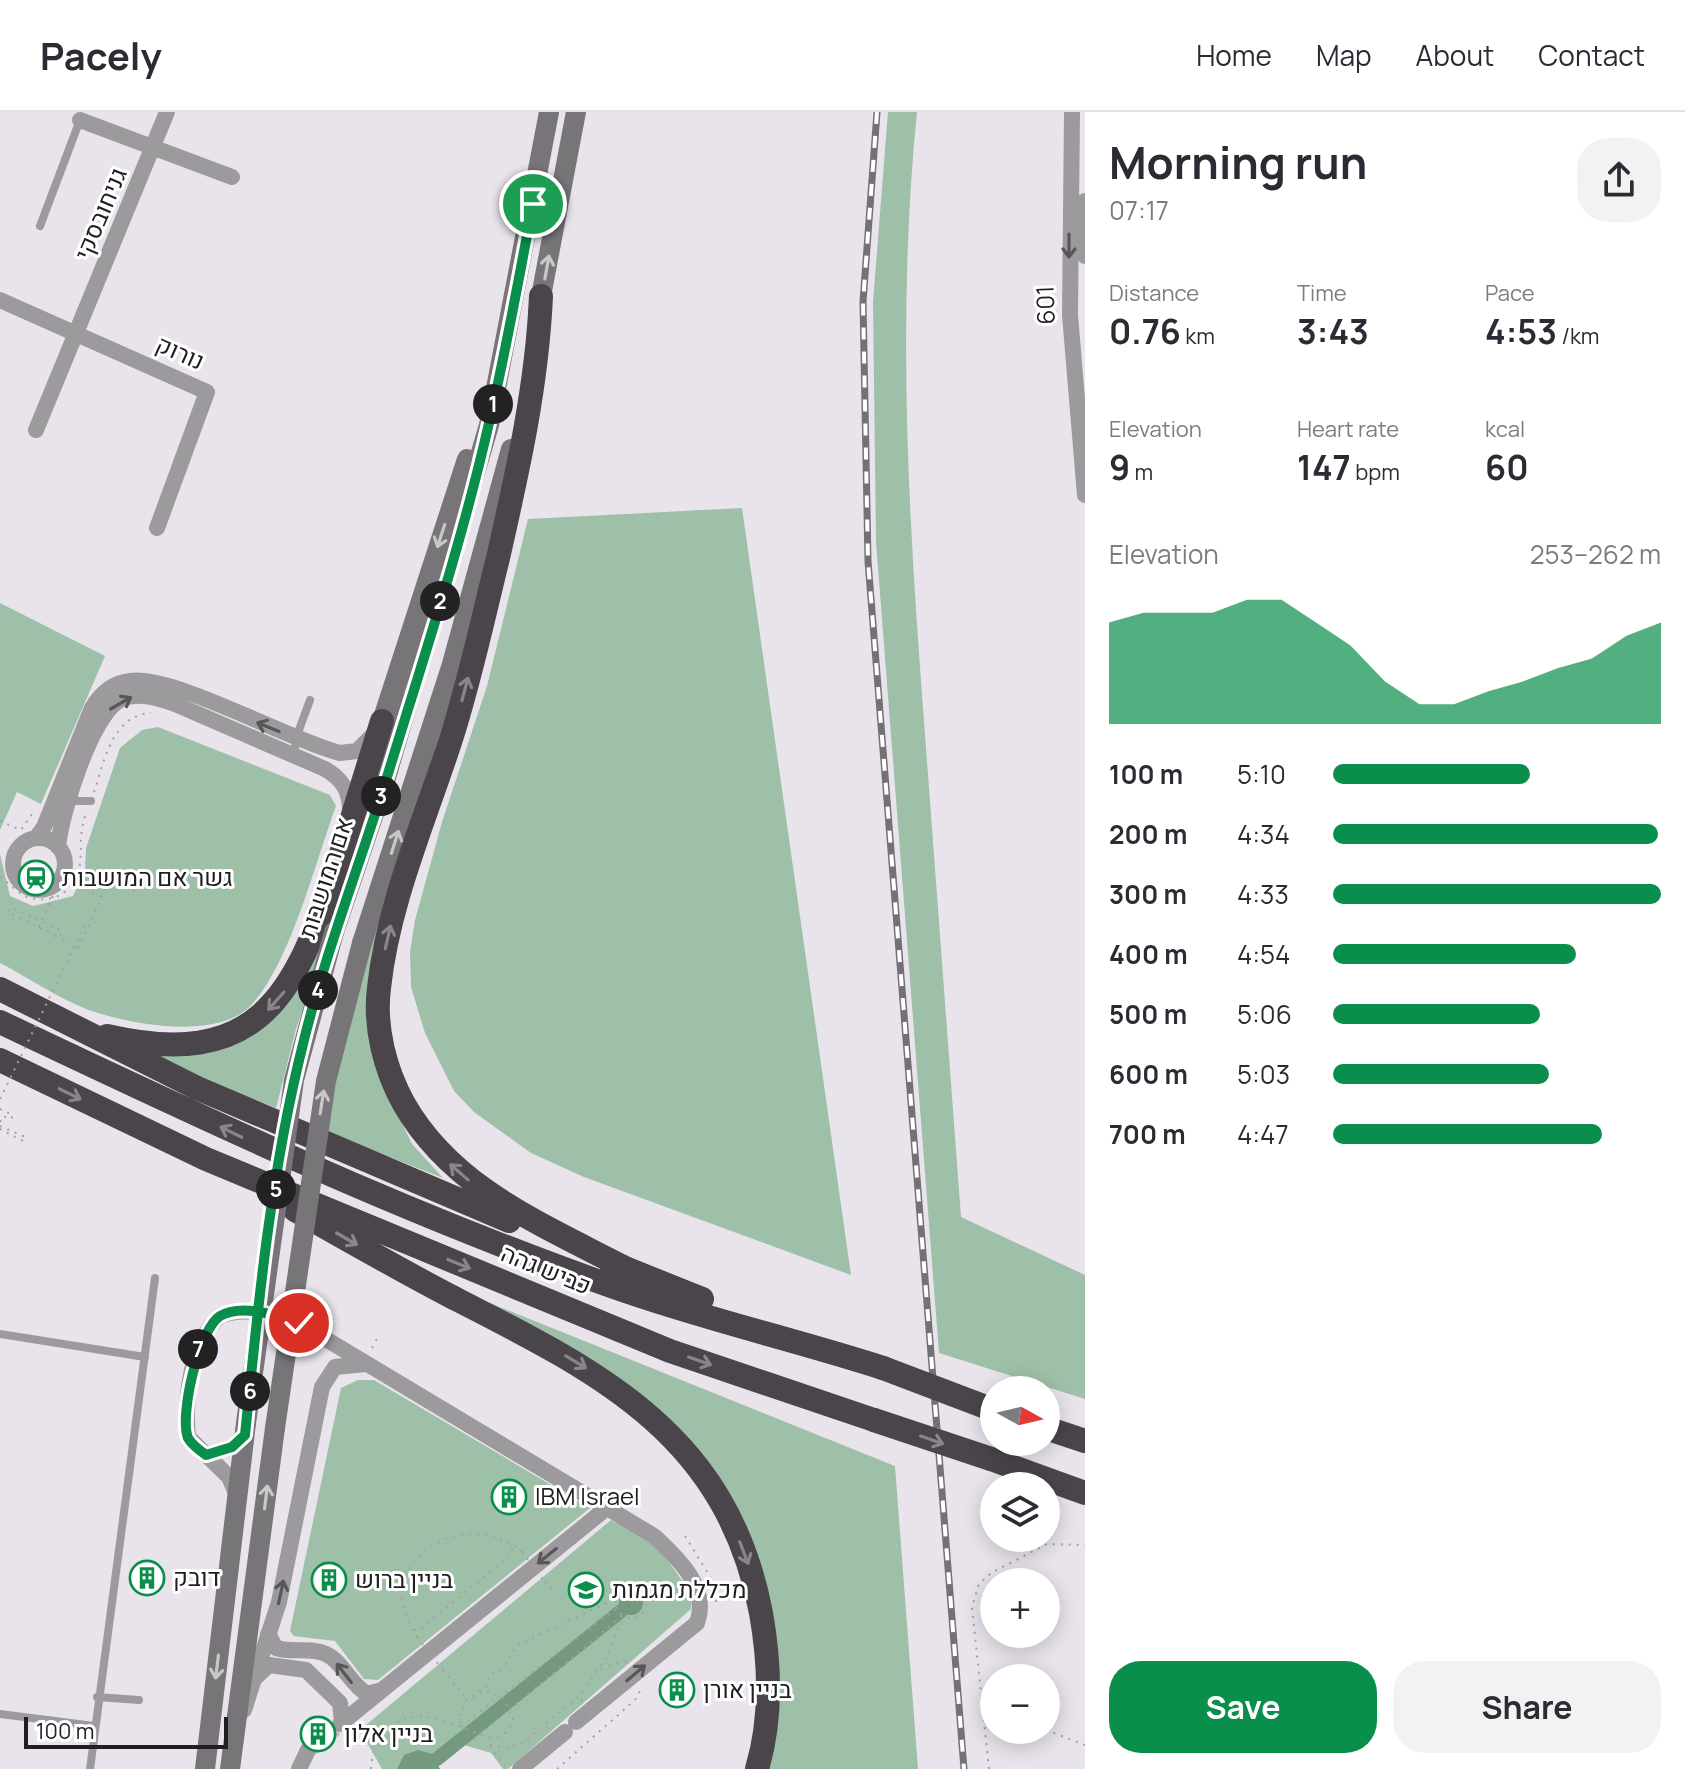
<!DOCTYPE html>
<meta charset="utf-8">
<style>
:root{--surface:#fff;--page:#f2f2f3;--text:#2b2b33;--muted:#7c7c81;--line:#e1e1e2;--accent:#0a8e4b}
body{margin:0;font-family:Manrope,Heebo,sans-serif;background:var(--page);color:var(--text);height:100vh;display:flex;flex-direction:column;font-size:30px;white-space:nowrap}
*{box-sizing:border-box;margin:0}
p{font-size:26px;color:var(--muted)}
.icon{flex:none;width:44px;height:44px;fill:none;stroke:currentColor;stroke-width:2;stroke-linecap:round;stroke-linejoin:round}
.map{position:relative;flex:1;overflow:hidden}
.drawer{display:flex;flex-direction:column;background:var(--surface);width:600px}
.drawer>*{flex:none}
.needle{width:52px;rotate:98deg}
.tools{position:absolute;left:980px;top:1264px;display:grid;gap:16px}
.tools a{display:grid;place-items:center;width:80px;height:80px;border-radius:50%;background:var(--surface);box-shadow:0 4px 20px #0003;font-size:40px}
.scale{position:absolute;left:24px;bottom:20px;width:204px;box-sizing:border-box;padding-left:8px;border:4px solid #201e21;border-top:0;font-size:22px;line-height:28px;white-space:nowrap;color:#201e21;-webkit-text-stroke:6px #fff;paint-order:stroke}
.pin{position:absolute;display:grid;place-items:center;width:68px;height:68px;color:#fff;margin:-34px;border:4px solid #fff;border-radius:50%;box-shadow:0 2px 8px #0007}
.km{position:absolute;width:40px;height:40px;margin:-20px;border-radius:50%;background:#222;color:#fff;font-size:22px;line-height:40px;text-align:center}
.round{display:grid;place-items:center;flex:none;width:84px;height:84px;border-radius:32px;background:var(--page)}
.overview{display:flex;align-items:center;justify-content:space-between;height:136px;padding:0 24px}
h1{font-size:44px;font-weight:700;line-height:60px}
.metrics{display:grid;grid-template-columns:repeat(3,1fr);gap:12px;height:136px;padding:8px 24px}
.metrics div{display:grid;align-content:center}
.metrics b{font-size:34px;font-weight:700}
.metrics small{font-size:22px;font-weight:400}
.metrics p{font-size:22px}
.chart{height:224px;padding:16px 24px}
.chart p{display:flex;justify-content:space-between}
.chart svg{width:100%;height:144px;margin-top:8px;fill:var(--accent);opacity:.7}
.primary-button{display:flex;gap:16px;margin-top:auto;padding:16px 24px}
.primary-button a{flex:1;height:92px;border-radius:32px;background:var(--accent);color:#fff;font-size:32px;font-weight:700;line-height:92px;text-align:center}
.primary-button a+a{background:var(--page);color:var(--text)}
ul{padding:0 24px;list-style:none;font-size:26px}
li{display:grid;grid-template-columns:128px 96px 1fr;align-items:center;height:60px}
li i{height:20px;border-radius:10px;background:var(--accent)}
header{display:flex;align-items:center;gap:48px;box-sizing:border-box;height:112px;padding:0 40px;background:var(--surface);border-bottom:2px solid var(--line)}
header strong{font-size:38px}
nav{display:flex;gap:44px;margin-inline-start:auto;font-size:28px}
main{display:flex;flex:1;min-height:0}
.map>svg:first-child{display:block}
.green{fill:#9fc0a8}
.water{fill:#74997e}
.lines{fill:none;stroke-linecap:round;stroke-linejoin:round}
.canal{stroke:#74997e;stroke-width:14}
.street-tunnel{stroke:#c1bcc3;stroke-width:16;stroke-dasharray:16 8;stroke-linecap:butt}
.path{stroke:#a4a0a7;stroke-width:2;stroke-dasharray:2 6;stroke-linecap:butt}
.lane{stroke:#9c9a9d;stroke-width:8}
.street{stroke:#9c9a9d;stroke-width:16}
.secondary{stroke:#787579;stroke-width:20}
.highway{stroke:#49454b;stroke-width:24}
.rail-casing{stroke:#747176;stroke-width:7}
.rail{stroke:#fff;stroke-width:4;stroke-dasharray:12;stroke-linecap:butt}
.path-bridge{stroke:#a4a0a7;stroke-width:2;stroke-dasharray:2 6;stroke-linecap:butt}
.secondary-bridge{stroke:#787579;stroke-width:20}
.highway-bridge{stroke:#49454b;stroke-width:24}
.oneway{stroke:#585659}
.oneway2{stroke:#c9c8c9}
.oneway3{stroke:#89868a}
.route-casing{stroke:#fff;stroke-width:16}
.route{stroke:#0a8e4b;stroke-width:10}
.labels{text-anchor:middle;stroke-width:6;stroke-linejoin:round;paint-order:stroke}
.street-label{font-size:24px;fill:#201e21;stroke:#fff}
.poi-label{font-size:24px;fill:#201e21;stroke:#fff;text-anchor:start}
</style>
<header>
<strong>Pacely</strong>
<nav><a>Home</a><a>Map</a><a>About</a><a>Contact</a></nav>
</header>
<main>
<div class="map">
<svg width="1085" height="1657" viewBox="0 0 1085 1657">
<rect width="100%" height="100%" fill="#e9e4ec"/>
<path class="green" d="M888,0H917C896,207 909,415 925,622C937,783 949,944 961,1105L1085,1163V1287L939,1241L876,430L873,190Z
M742,396L851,1163L584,1065L531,1041L474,1000L454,979L425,921L411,875L410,840L415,808L442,710L487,574L528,407Z
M0,491L105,544L41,692L17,680L0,718Z
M158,615L330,683L336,694C315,751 292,845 254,890C223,928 140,914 98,901C65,891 31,867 0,851V742L10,784L33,794L73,784L85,758L86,736L120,636L142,618Z
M374,813L383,823L375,955L412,1032L443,1066L323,1019Z
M309,838L321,844L296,917L276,996L146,944L212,936Z
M490,1191L895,1354L918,1657H768L777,1550L708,1356L485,1198Z
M358,1268H374L590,1396L378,1568L364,1567L335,1529L294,1524L290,1519L341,1276Z
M611,1408L655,1431L692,1482L691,1497L508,1657H503L491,1641L460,1632L404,1657H382L360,1618Z"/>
<path class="water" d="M619 1491a12 12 0 1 1 24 0a12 12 0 1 1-24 0Z
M418,1638L432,1642L440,1657H397L404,1643Z"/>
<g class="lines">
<path class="canal" d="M437,1647L621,1499"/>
<path class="street-tunnel" d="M308,1638L335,1616"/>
<path class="path" d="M94,680C104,650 112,603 151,601
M0,709L21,718L32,702
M0,765C8,770 17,780 25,784C52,795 78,778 80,751C82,731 79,722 86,701
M111,768L134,779
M39,815L61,766L102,785
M84,815L88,810
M78,836L114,760L121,763
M0,997L13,1003L11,1007L3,1004L0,1010
M0,1014L25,1025L23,1029L0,1017
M372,1236L379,1223
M685,1424L712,1468L716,1490
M545,1470L553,1479
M616 1491a15 15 0 1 1 30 0a15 15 0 1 1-30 0Z
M414,1518H419L510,1444L513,1434
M417,1525C365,1450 464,1391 522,1440
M601,1557L625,1549
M443,1558L464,1584L470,1583
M479,1579L486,1576L490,1563L503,1557L516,1534L617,1486
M461,1614L617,1496
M984,1616L994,1617
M1046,1618L1085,1633
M473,1628L622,1504
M490,1633L508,1636L524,1630L579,1584L605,1548L623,1504
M490,1634L505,1654
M371,1657C372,1640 377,1624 391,1614C440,1579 497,1657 513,1608L504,1586L487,1579L467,1587L459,1608L471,1629
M557,1657L635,1588L640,1579
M989,1657L972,1495L979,1472L991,1461L1047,1432L1085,1433"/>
<path class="lane" d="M40,114L80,8
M294,644L296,626L310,588
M69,689H91
M0,1222L145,1245
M97,1585L139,1588
M0,1602L94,1614
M90,1657L155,1166"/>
<path class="street" d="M1072,0L1070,203L1085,383
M80,8L232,65
M1085,89V144
M0,188L207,280L157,416
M36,318L167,0
M36,726L44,715L92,596C101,581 112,571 130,569C175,563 288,628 340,641L357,639L375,621
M13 752a26 26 0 1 1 52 0a26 26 0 1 1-52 0Z
M58,735C61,702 91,604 120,588C137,579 158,586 175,592L325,657C341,666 350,678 350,698
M206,1343L232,1335L245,1323
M237,1384L229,1365L188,1325C184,1287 191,1230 220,1204C246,1194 274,1203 299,1211L654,1424C678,1446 710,1476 697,1511L576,1610
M268,1522L276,1536C292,1541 312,1535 326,1542C343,1550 350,1572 367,1582L382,1578L608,1395
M254,1567L269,1553L306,1558L340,1591L342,1610
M244,1598L279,1490L322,1275L335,1255L366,1252
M340,1612L381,1579
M299,1657L308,1638
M520,1657L565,1620"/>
<path class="secondary" d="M538,200L576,0
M382,609L467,347
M334,820L385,669L489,313L549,0
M362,831L452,552L511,337
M205,1657L246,1311
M230,1657L275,1316"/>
<path class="highway" d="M541,184C537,274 518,358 498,446C483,506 470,568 451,627C425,708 388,791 379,876C374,915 385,958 404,992C452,1076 541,1112 623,1155
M0,877L197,976L509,1109
M0,910C202,1006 399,1099 611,1174C700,1206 793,1227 883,1256
M107,924C255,958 294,887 335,761C351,710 366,660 382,609
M0,948L206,1047L670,1239L874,1308
M295,1098C348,1128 400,1158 454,1186C601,1261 727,1323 761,1501C770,1552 772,1607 757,1657
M610,1150L702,1187
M1046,1316L1085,1329
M991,1347L1085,1381"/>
<g class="rail-casing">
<path id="rail" d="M877,0L863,190L868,449L964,1657"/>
</g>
<use href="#rail" class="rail"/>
<path class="path-bridge" d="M39,815L59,825L62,819L11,795L8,800L78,836
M0,987L84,815
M522,1440L545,1470
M417,1525L443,1558
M626,1549L639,1564
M581,1587L595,1605"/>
<path class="secondary-bridge" d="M246,1311L294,968L334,820
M275,1316L326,969L362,831"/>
<path class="highway-bridge" d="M883,1256L991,1297
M874,1308L991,1347"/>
</g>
<defs><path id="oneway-shaft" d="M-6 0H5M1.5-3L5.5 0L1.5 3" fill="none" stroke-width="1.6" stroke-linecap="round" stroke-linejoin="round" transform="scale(2)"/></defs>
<g class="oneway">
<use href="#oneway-shaft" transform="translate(1069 134) rotate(90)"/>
<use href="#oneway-shaft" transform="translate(121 591) rotate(-30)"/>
<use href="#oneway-shaft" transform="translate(268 615) rotate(-158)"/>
<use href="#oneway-shaft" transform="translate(547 1444) rotate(141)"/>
<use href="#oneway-shaft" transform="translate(281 1480) rotate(-78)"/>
<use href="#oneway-shaft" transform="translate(344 1561) rotate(-128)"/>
<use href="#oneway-shaft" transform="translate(636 1561) rotate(-40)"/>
</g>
<g class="oneway2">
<use href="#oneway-shaft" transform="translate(547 155) rotate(-80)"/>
<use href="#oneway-shaft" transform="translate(441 424) rotate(108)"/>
<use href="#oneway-shaft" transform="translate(395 730) rotate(-72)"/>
<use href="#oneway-shaft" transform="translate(322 990) rotate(-81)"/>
<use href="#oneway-shaft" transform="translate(266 1385) rotate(-83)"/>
<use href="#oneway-shaft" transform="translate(217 1555) rotate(97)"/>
</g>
<g class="oneway3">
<use href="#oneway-shaft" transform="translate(465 577) rotate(-75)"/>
<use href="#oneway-shaft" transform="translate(388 825) rotate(-77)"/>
<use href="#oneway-shaft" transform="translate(276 889) rotate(131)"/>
<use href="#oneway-shaft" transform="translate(70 982) rotate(26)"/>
<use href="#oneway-shaft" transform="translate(231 1020) rotate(-154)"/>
<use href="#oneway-shaft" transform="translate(459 1060) rotate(-139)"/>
<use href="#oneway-shaft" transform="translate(347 1127) rotate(30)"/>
<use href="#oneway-shaft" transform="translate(459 1152) rotate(22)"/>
<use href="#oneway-shaft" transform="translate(700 1249) rotate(19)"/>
<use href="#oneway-shaft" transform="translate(576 1250) rotate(31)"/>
<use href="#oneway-shaft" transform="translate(932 1328) rotate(19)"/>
<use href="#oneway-shaft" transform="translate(744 1441) rotate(69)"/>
</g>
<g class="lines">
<g class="route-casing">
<path id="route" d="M299,1211C277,1204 243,1191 220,1204C199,1217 179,1304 188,1326C192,1333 199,1338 206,1343L232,1335L245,1323C258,1193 271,1059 303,932C325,842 359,755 387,665C423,548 462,430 489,311C506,239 519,165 533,92"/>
</g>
<use href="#route" class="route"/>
</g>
<defs>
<g id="station-ring" transform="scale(1.8)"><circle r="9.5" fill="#fff" stroke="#0a8e4b" stroke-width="1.5"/><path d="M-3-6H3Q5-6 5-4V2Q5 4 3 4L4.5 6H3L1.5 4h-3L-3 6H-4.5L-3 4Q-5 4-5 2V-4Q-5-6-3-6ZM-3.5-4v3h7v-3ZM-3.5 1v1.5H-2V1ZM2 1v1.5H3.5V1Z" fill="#0a8e4b"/></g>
<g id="building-ring" transform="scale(1.8)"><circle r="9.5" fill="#fff" stroke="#0a8e4b" stroke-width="1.5"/><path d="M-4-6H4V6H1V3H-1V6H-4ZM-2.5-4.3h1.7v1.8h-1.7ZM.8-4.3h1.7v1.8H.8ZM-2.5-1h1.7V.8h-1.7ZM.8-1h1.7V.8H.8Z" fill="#0a8e4b"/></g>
<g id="university-ring" transform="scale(1.8)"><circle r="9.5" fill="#fff" stroke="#0a8e4b" stroke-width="1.5"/><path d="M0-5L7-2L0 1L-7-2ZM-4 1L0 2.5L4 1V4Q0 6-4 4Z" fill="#0a8e4b"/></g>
</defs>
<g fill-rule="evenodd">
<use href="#station-ring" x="36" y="766"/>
<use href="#building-ring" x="509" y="1385"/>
<use href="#building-ring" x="147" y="1466"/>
<use href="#building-ring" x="329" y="1468"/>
<use href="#university-ring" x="586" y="1478"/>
<use href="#building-ring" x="677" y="1578"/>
<use href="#building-ring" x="318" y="1622"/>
</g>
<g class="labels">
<g class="street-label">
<text transform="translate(101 102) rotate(-67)" y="8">גניחובסקי</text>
<text transform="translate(1046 193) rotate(-92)" y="8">601</text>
<text transform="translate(180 241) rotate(24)" y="8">נורוק</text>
<text transform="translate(326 766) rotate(-72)" y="8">אם המושבות</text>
<text transform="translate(546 1158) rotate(22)" y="8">כביש גהה</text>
</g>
<g class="poi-label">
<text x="62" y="774">גשר אם המושבות</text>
<text x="535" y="1393">IBM Israel</text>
<text x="173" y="1474">דובק</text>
<text x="355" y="1476">בניין ברוש</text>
<text x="612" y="1486">מכללת מגמות</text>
<text x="703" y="1586">בניין אורן</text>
<text x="344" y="1630">בניין אלון</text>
</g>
</g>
</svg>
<div class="tools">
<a><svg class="needle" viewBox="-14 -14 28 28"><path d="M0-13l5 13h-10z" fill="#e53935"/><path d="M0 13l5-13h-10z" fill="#7c7c81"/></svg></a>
<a><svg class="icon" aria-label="layers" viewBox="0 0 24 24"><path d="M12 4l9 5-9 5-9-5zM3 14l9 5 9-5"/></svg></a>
<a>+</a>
<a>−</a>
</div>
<div class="scale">100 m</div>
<div class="pin" style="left:533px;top:92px;background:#1e9e55"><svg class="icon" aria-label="arrive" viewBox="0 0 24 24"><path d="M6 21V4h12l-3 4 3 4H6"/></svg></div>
<div class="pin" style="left:299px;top:1211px;background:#d93025"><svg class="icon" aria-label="check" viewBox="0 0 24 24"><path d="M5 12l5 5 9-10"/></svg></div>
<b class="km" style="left:493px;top:292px">1</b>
<b class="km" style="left:440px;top:489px">2</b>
<b class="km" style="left:381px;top:684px">3</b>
<b class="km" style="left:318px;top:878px">4</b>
<b class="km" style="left:276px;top:1077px">5</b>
<b class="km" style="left:250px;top:1279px">6</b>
<b class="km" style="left:198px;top:1237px">7</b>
</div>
<section class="drawer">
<div class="overview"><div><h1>Morning run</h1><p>07:17</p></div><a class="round"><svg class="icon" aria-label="share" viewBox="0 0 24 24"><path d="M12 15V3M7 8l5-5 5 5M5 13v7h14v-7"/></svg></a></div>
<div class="metrics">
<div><p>Distance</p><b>0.76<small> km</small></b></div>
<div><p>Time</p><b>3:43</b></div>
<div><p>Pace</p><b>4:53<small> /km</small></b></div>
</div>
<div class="metrics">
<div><p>Elevation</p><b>9<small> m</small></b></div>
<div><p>Heart rate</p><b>147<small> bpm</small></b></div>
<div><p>kcal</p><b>60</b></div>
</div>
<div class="chart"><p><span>Elevation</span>253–262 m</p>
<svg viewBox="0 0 160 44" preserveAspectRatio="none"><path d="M0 44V13L10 10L20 10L30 10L40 6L50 6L60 13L70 20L80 31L90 38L100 38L110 34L120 31L130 27L140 24L150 17L160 13V44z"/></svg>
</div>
<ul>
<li><b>100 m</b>5:10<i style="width:60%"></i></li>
<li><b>200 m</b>4:34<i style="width:99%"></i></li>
<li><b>300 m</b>4:33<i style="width:100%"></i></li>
<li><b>400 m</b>4:54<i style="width:74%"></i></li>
<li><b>500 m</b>5:06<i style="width:63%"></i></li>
<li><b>600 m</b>5:03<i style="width:66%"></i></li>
<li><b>700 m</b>4:47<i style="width:82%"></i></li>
</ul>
<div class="primary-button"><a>Save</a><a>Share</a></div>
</section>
</main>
